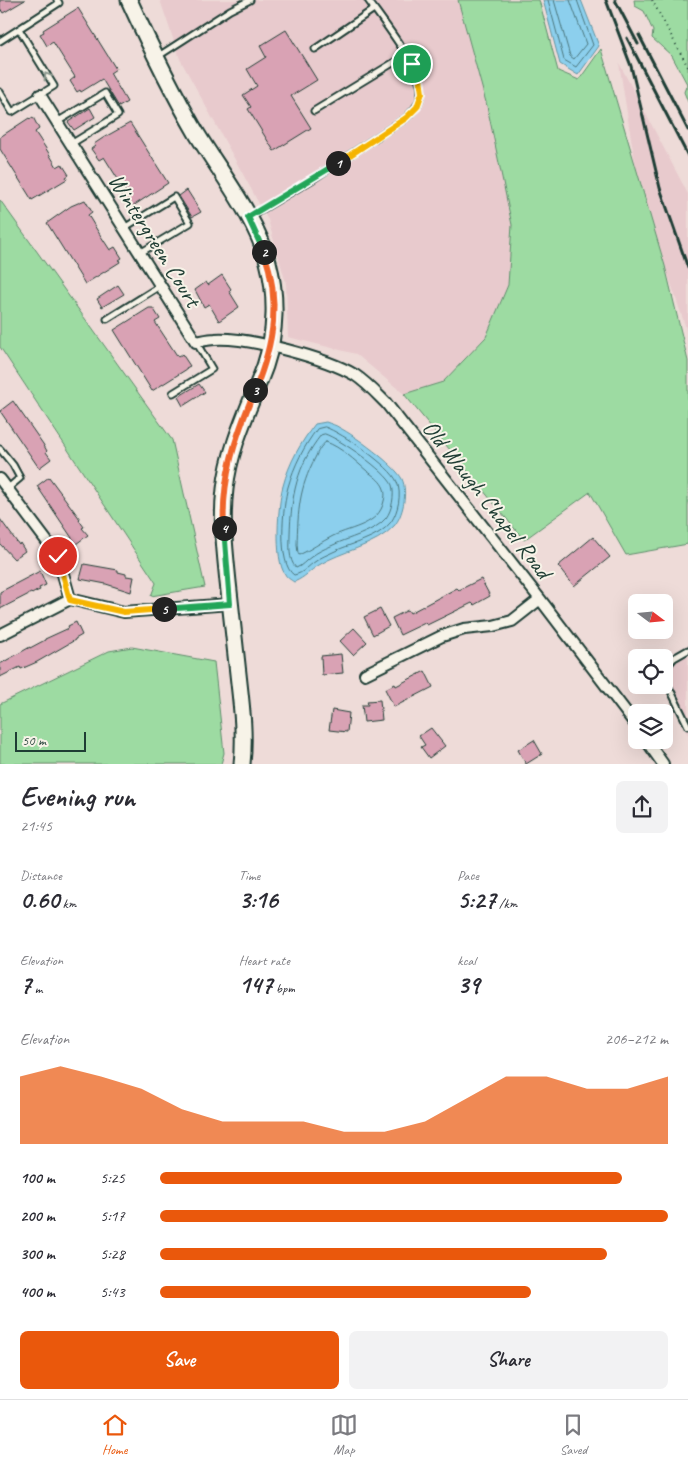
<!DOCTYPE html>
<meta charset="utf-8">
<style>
:root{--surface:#fff;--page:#f2f2f3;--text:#2b2b33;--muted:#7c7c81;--line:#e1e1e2;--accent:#ea580c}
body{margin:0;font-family:Caveat,sans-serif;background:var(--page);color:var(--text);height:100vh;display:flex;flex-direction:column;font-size:19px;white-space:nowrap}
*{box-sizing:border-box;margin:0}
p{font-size:16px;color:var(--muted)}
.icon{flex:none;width:28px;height:28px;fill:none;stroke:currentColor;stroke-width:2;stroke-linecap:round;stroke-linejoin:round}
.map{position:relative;height:764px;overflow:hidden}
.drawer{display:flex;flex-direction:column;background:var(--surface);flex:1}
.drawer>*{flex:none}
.needle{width:32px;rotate:106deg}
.buttons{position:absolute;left:628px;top:594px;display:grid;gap:10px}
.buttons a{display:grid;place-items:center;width:45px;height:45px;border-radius:8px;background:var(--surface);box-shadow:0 5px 20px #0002;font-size:25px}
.scale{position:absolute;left:15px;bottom:12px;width:71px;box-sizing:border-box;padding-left:5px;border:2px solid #1f3d34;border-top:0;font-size:14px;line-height:18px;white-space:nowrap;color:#1f3d34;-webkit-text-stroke:4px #f7f3e8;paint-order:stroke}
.pin{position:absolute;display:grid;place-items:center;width:42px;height:42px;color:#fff;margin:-21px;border:2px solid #fff;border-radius:50%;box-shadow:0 1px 5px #0007}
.km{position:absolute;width:25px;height:25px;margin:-12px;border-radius:50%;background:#222;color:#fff;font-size:14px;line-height:25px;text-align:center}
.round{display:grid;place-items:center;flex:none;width:52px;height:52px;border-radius:8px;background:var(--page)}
.headline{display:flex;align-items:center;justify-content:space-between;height:85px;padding:0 20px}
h1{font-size:28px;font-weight:600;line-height:38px}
.metrics{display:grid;grid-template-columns:repeat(3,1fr);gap:8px;height:85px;padding:5px 20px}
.metrics div{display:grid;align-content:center}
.metrics b{font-size:25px;font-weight:600}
.metrics small{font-size:14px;font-weight:400}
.metrics p{font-size:14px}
.chart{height:140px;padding:10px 20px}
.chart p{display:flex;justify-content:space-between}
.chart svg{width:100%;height:90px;margin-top:5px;fill:var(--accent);opacity:.7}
.button{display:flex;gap:10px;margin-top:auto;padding:10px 20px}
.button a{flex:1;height:58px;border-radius:8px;background:var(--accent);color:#fff;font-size:20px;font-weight:600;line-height:58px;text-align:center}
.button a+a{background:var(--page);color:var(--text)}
ul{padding:0 20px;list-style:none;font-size:16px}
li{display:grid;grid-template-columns:80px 60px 1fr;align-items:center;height:38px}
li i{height:12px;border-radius:6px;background:var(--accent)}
.tab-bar{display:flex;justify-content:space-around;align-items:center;height:70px;border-top:1px solid var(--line);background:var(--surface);font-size:14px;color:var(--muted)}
.tab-bar a{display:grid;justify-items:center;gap:2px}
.tab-bar .active{color:var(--accent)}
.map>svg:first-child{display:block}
.built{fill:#e8cacd}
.green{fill:#9ddba2;stroke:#5e8c6b}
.water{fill:#8ccfed;stroke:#6095a3}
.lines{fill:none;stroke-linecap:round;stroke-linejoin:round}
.shore{stroke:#4b777e;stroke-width:1}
.building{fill:#d9a2b4;stroke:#1f3d34}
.lane-casing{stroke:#1f3d34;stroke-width:9}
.street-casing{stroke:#1f3d34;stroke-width:14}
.secondary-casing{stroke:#1f3d34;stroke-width:19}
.path{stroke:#1f3d34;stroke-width:2;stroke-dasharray:1 4;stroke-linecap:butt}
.lane{stroke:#f7f3e8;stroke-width:5}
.street{stroke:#f7f3e8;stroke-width:10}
.secondary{stroke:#f7f3e8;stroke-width:15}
.rail{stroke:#1f3d34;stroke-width:3}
.oneway{stroke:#8b988e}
.split-1-casing{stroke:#fff;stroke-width:10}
.split-2-casing{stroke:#fff;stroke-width:10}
.split-3-casing{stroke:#fff;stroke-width:10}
.split-4-casing{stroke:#fff;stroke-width:10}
.split-5-casing{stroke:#fff;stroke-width:10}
.split-6-casing{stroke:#fff;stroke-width:10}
.split-1{stroke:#f5b400;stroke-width:6}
.split-2{stroke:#22a559;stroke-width:6}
.split-3{stroke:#f0652b;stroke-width:6}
.split-4{stroke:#f0652b;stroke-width:6}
.split-5{stroke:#22a559;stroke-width:6}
.split-6{stroke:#f5b400;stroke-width:6}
.labels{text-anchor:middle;stroke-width:4;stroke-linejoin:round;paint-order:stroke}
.street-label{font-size:24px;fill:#1f3d34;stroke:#f7f3e8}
</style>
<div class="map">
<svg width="688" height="764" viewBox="0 0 688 764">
<rect width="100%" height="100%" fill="#eedbd8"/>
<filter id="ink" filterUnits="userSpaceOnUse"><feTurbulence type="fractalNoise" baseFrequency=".02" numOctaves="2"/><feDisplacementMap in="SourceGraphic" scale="10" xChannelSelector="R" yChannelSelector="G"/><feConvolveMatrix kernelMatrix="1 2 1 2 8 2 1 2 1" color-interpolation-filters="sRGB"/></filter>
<g filter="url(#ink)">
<path class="built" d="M160,0H458L487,106L512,225L508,285L486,337L443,382L404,394L356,354L288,337L286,283L268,220L180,59Z
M619,63L688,194V334L665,266L635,163Z
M688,645V735L663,685L664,658Z"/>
<path class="green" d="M458,0H539L558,71L579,80L601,49L665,266L688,361V544L626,555L590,492L524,540L404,394L443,382L486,337L508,285L512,225L487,106Z
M634,0H688V102L684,92L687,84L672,56L652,38L653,31L644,11L635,6Z
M0,200L172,440L205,587L151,596L156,583L0,347Z
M132,647L214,662L224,753L221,764H0V704L109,651Z"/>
<path class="water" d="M543,0H581L599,46L578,75L560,64Z
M326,422C331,424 336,425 340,428C354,435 395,465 402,479C408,492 403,516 394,526C376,546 341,551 319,565C309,571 306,577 294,582C291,580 286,577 285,574C274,560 278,503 283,486C289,463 301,442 315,424Z"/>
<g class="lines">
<path class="shore" d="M548,0L564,60L576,67L593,45L577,0
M554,0L570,56L574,59L586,44L570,0
M325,427C342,433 391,466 397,482C402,494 398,512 391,522C378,539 351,543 333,552C327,555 321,557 316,561C308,566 304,573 294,575C277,564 283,505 288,487C294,466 304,446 317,429Z
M325,434C340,439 386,471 392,485C395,495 392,510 386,518C375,532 347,538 331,546C324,549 317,552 311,557C305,561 302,566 296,568C288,559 290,546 290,534C291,497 297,465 321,435Z
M326,442C341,447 355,461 367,471C378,479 388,486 384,501C379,525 352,527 333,536C321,542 310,550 299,555L298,553L297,545C298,510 299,489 315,458C318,452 320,446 326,442Z"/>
</g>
<path class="building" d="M0,0H25L3,13L0,8Z
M78,8L116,69L110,73L127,102L119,107L102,79L81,92L80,90L77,92L70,81L75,77L53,42L47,46L40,34L44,32L43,30Z
M286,30L317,80L291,96L311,128L274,151L248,109L251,107L243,95L257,86L247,69L266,57L260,46Z
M90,108L95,117L74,130L68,122Z
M33,117L39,129L35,132L45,147L57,167L62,164L69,175L66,177L67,179L32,200L0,149V137L29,118L30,119Z
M130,123L168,183L133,206L132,205L128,207L121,195L126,192L104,157L99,160L91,149L95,146L94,144L103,138Z
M187,190L201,212L192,217L179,196Z
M85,200L92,212L88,215L97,230L110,250L115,247L122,258L119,260L120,262L85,284L47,223L71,206Z
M222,275L231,289L229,291L239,307L219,321L209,304L204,307L195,290L206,282L208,285Z
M118,285L124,294L102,307L97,299Z
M149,308H153L160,319L155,322L178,357L182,354L190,366L186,368L187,369L152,391L114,330Z
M199,384L205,392L183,406L178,397Z
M13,401L43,444L47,451L46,452L51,459L39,468L0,411Z
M49,477L80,519L79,520L84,527L82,528L88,535L76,544L37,486Z
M0,519L19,545L20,543L25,551L14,559L0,544Z
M593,537L610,557L574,586L558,566Z
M84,564L118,570V572L126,574V576L134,577L131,592L106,584L80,579Z
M40,571L46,585L39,588L40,590L35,592L32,594L31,593L0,609V592Z
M481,579L490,596L474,605L472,603L427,625L425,623L400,635L392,618L408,610L410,613L457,588L459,590Z
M380,609L389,626L373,635L364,617Z
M76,622L82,635L75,639V640L37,662L21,669L20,667L0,677V664L30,647V648L45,640V639L69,628L68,626Z
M354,628L367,642L353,655L340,641Z
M341,654L343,673L322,675L321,656Z
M425,671L433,687L394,707L385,689L395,684L396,686Z
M380,700L382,720L364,722L362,705H368L367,701Z
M332,710L349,713L347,732L329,730Z
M431,728L445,746L429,758L421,747L425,745L419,736Z
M534,740L542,754L526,764L518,750Z"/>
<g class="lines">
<g class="lane-casing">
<path id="lane" d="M0,41L59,3L57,0
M315,49L374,9
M157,57L230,10L250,0
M0,92L12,112L54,86L19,29
M314,111L406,55
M57,122L105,93L118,115L71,144
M251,216L310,181L406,118C414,110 421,103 421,91C421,69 382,20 368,0
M124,228L174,197L190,223L140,253
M107,319L160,286
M173,393L212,369L196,342
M0,449L13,465L20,478L7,489
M664,670L674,658L688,650
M664,677L688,726"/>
</g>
<g class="street-casing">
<path id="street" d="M40,95L196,342C202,341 209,339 215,339C248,337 326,358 355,375C367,383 376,393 386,403L540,599L636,725
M0,479L58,556L70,599
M0,635L70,599L124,612L230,604
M365,674L442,636L464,629L493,626L512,621L540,599
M646,740L663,764"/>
</g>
<g class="secondary-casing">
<path id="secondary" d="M129,0C150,46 172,91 197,134C220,172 257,219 268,262C277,296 276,333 265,366C250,407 230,444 225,489C221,520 225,551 228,582C232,616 235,649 239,683C242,709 245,737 242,764"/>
</g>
<path class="path" d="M652,0L688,67"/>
<use href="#lane" class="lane"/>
<use href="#street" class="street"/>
<use href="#secondary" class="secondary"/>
<path class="rail" d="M606,0L631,66L660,188L688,268
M615,0L638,44
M639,35L688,130
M627,38L688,156"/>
</g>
<defs><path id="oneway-chevron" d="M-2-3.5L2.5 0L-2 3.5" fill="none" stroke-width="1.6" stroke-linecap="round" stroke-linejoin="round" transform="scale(1.25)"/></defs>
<use class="oneway" href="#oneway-chevron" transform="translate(47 76) rotate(-121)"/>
</g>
<g class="lines" filter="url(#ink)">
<g class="split-1-casing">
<path id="split-1" d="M338,163L406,118L417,107L422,93L420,79L412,64"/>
</g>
<g class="split-2-casing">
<path id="split-2" d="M264,252L248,217L338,163"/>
</g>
<g class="split-3-casing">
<path id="split-3" d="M255,390C274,343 281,301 264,252"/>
</g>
<g class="split-4-casing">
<path id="split-4" d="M224,528C221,479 236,435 255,390"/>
</g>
<g class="split-5-casing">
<path id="split-5" d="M164,609L230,604L224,528"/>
</g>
<g class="split-6-casing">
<path id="split-6" d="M58,556L70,600L124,612L164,609"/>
</g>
<use href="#split-1" class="split-1"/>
<use href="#split-2" class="split-2"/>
<use href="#split-3" class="split-3"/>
<use href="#split-4" class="split-4"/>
<use href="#split-5" class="split-5"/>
<use href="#split-6" class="split-6"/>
</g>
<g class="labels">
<g class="street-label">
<text transform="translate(155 240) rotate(58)" y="8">Wintergreen Court</text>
<text transform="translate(487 499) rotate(52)" y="8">Old Waugh Chapel Road</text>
</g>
</g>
</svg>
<div class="buttons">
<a><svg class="needle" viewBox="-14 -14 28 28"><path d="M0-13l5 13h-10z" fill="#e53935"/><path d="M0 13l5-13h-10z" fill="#7c7c81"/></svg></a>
<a><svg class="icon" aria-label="locate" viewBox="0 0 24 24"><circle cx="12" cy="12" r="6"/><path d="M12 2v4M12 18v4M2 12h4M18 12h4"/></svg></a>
<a><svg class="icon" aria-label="layers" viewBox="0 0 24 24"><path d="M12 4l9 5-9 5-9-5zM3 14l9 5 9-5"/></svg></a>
</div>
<div class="scale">50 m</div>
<div class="pin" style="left:412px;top:64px;background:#1e9e55"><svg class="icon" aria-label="arrive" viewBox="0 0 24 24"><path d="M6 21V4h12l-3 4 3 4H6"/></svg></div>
<div class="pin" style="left:58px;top:556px;background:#d93025"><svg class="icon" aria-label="check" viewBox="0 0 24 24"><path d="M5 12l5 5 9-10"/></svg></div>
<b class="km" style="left:338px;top:163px">1</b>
<b class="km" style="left:264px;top:252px">2</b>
<b class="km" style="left:255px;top:390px">3</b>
<b class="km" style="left:224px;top:528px">4</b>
<b class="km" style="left:164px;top:609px">5</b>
</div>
<section class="drawer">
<div class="headline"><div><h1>Evening run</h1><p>21:45</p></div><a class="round"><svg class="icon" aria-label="share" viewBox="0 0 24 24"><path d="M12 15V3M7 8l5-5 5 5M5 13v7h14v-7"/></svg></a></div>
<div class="metrics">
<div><p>Distance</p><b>0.60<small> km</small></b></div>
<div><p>Time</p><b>3:16</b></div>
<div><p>Pace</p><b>5:27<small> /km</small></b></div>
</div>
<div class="metrics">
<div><p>Elevation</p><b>7<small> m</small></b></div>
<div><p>Heart rate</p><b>147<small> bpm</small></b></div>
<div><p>kcal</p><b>39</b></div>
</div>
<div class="chart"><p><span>Elevation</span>206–212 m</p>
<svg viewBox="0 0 160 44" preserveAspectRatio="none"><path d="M0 44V11L10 6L20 11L30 17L40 27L50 33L60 33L70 33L80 38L90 38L100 33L110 22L120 11L130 11L140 17L150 17L160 11V44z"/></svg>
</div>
<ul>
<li><b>100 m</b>5:25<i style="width:91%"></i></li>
<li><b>200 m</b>5:17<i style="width:100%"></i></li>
<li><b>300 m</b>5:28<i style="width:88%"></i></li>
<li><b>400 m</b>5:43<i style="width:73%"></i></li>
</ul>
<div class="button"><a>Save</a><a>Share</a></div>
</section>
<nav class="tab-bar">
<a class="active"><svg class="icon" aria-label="home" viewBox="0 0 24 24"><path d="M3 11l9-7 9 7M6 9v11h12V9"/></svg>Home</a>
<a><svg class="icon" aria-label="map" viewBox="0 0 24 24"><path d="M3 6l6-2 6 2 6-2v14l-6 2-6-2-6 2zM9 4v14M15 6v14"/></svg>Map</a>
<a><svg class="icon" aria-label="saved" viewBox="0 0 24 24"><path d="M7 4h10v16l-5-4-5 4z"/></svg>Saved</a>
</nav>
